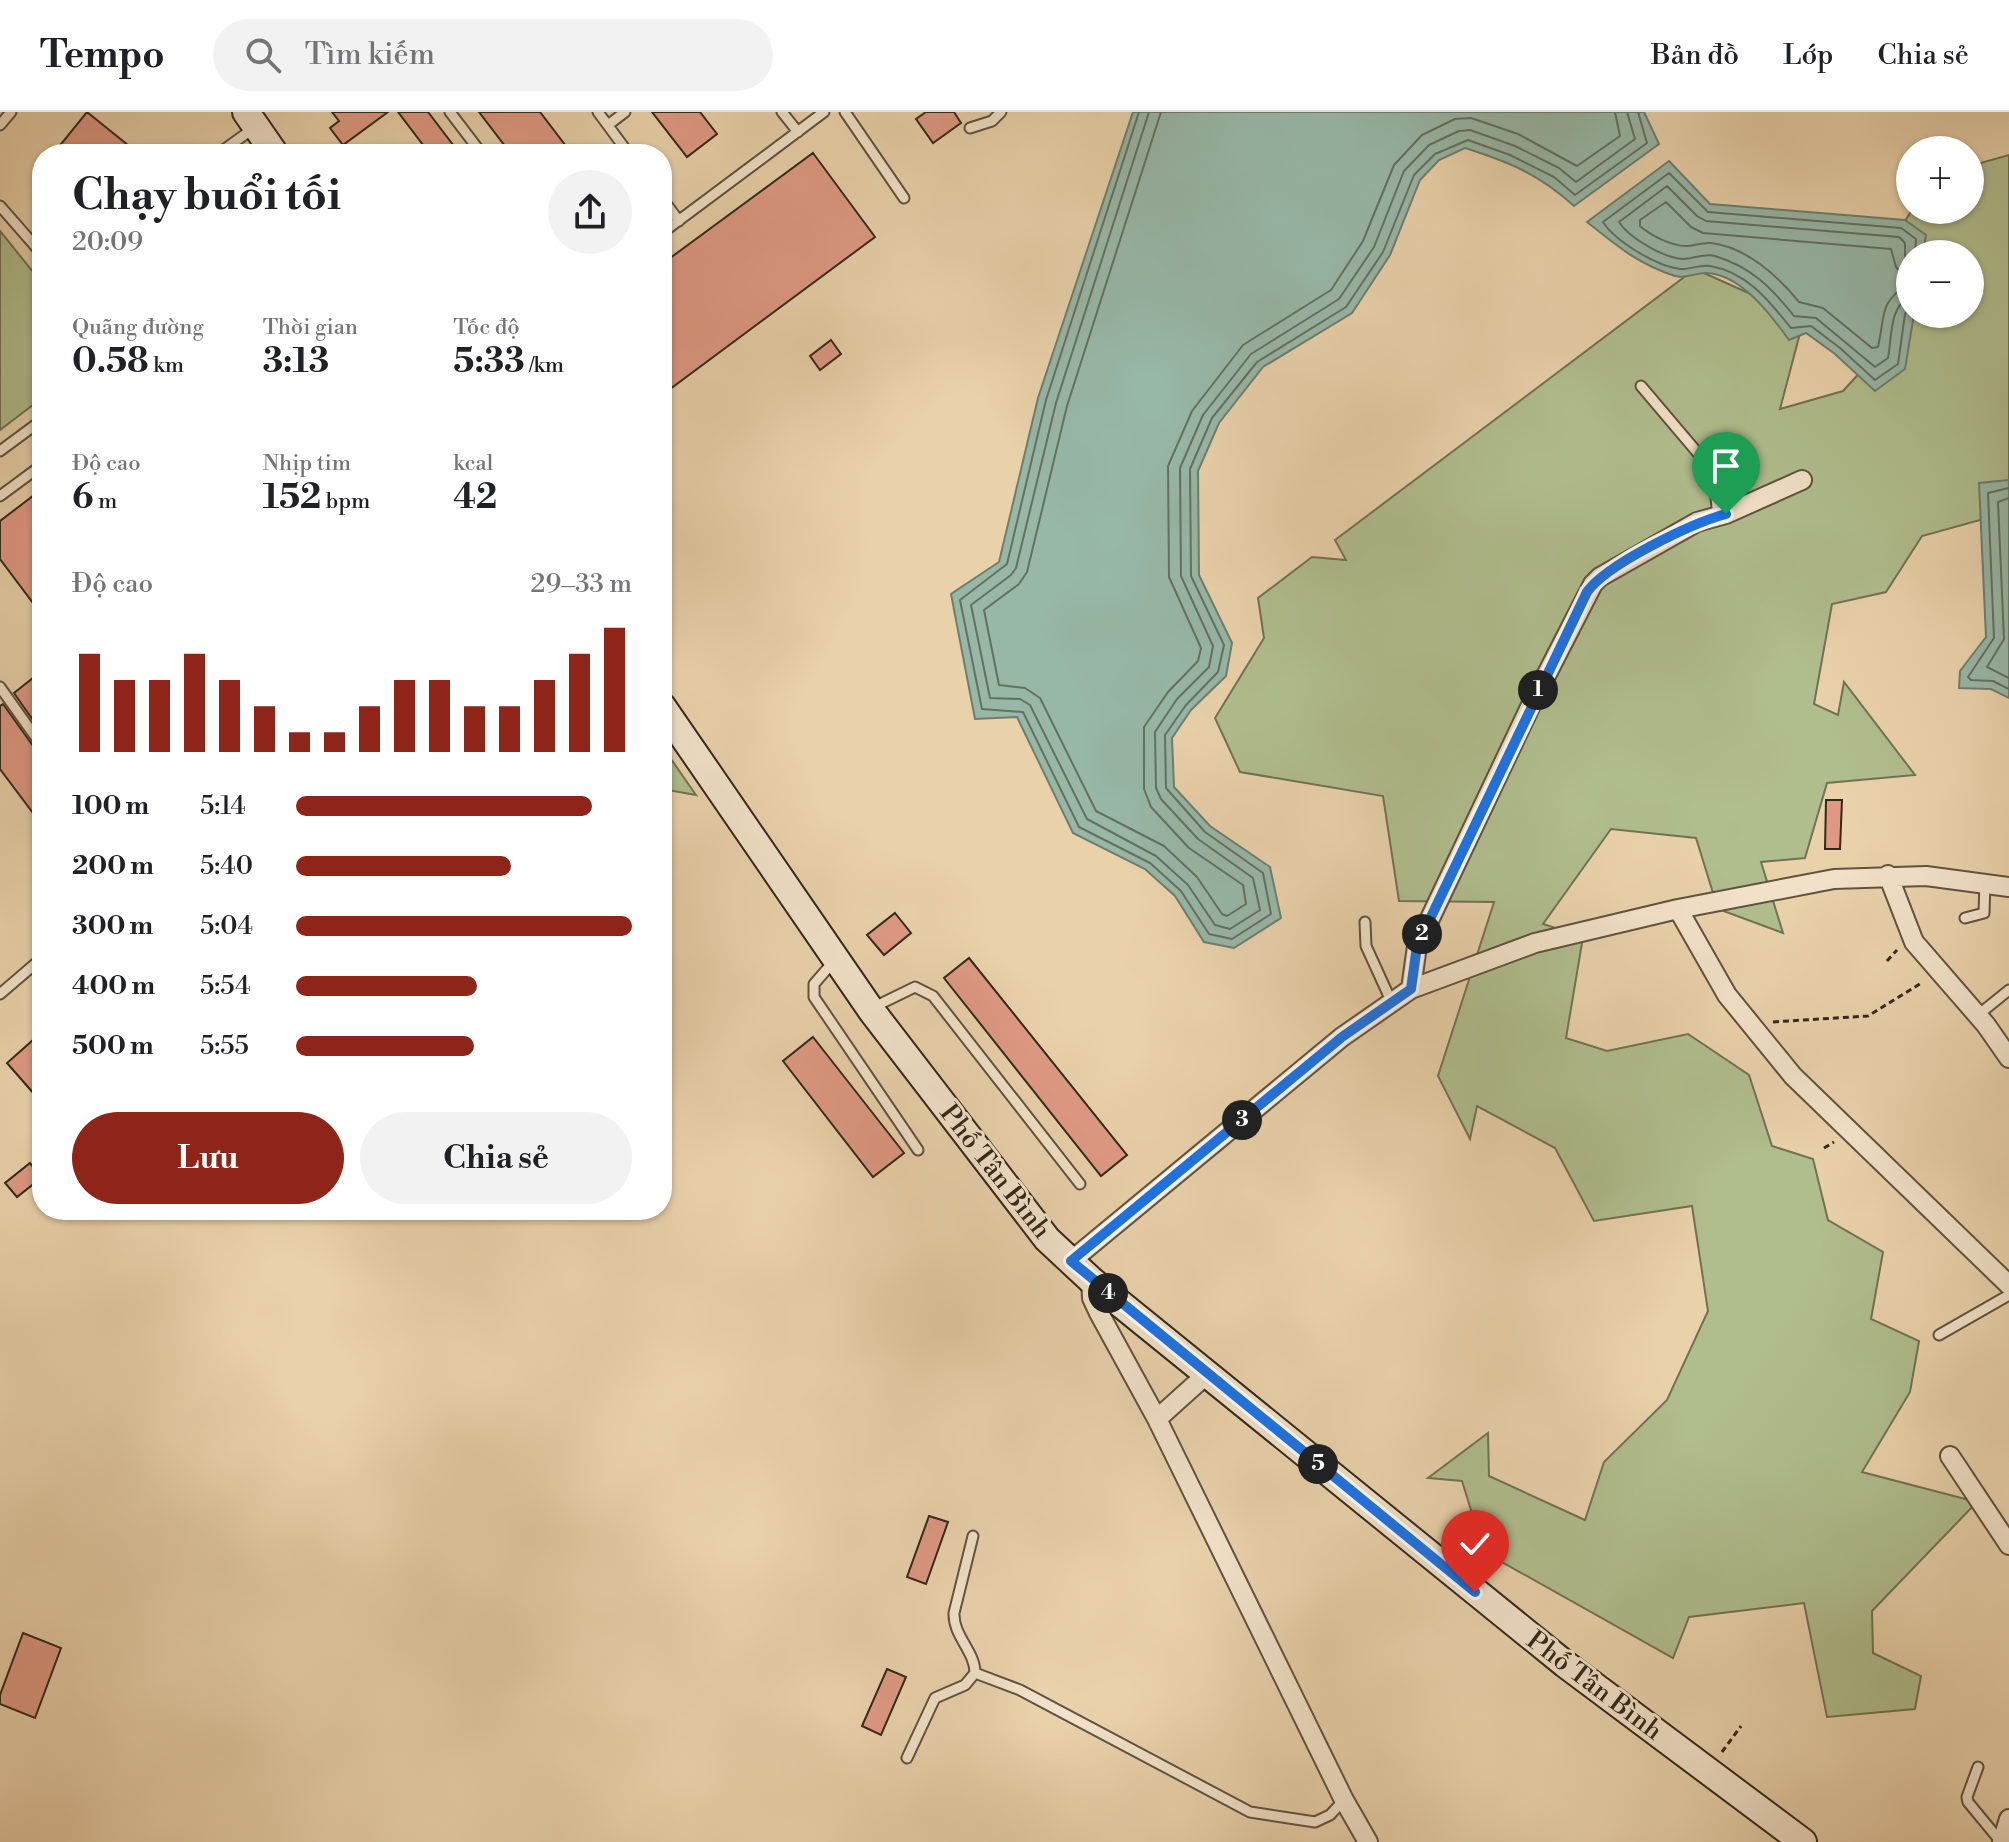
<!DOCTYPE html>
<html lang="vi">
<meta charset="utf-8">
<style>
:root{--surface:#fff;--page:#f2f2f2;--text:#202124;--muted:#757577;--line:#e0e0e0;--accent:#8f2418}
body{margin:0;font-family:"Libre Bodoni",serif;background:var(--page);color:var(--text);height:100vh;display:flex;flex-direction:column;font-size:30px;white-space:nowrap}
*{box-sizing:border-box;margin:0}
p{font-size:26px;color:var(--muted)}
.icon{flex:none;width:44px;height:44px;fill:none;stroke:currentColor;stroke-width:2;stroke-linecap:round;stroke-linejoin:round}
.map{position:relative;flex:1;overflow:hidden}
.panel{position:absolute;left:32px;top:32px;width:640px;height:1076px;display:flex;flex-direction:column;background:var(--surface);border-radius:32px;box-shadow:0 2px 6px #0004}
.panel>*{flex:none}
.buttons{position:absolute;left:1896px;top:24px;display:grid;gap:16px}
.buttons a{display:grid;place-items:center;width:88px;height:88px;border-radius:50%;background:var(--surface);box-shadow:0 2px 6px #0004;font-size:40px}
.pin{position:absolute;display:grid;place-items:center;width:68px;height:68px;color:#fff;margin:-82px -34px;border-radius:50% 50% 50% 0;rotate:-45deg;box-shadow:0 0 8px #0007}
.pin .icon{rotate:45deg}
.km{position:absolute;width:40px;height:40px;margin:-20px;border-radius:50%;background:#222;color:#fff;font-size:22px;line-height:40px;text-align:center}
.round{display:grid;place-items:center;flex:none;width:84px;height:84px;border-radius:42px;background:var(--page)}
.headline{display:flex;align-items:center;justify-content:space-between;height:136px;padding:0 40px}
h1{font-size:44px;font-weight:700;line-height:60px}
.metrics{display:grid;grid-template-columns:repeat(3,1fr);gap:12px;height:136px;padding:8px 40px}
.metrics div{display:grid;align-content:center}
.metrics b{font-size:34px;font-weight:700}
.metrics small{font-size:22px;font-weight:400}
.metrics p{font-size:22px}
.chart{height:224px;padding:16px 40px}
.chart p{display:flex;justify-content:space-between}
.chart svg{width:100%;height:144px;margin-top:8px;stroke:var(--accent);stroke-width:6}
.cta{display:flex;gap:16px;margin-top:auto;padding:16px 40px}
.cta a{flex:1;height:92px;border-radius:48px;background:var(--accent);color:#fff;font-size:32px;font-weight:700;line-height:92px;text-align:center}
.cta a+a{background:var(--page);color:var(--text)}
ul{padding:0 40px;list-style:none;font-size:26px}
li{display:grid;grid-template-columns:128px 96px 1fr;align-items:center;height:60px}
li i{height:20px;border-radius:10px;background:var(--accent)}
header{display:flex;align-items:center;gap:48px;box-sizing:border-box;height:112px;padding:0 40px;background:var(--surface);border-bottom:2px solid var(--line)}
header strong{font-size:38px}
nav{display:flex;gap:44px;margin-inline-start:auto;font-size:28px}
.search{width:560px;height:72px;background:var(--page);display:flex;align-items:center;gap:20px;box-sizing:border-box;padding:0 28px;border-radius:44px;color:var(--muted);font-size:30px}
.map>svg:first-child{display:block}
.green{fill:#b0bd8d;stroke:#727254;stroke-width:2;fill-rule:evenodd}
.water{fill:#97b7a7;stroke:#6f7e6f;stroke-width:2}
.lines{fill:none;stroke-linecap:round;stroke-linejoin:round}
.shore{stroke:#657062;stroke-width:2}
.building{fill:#df9983;stroke:#33281c;stroke-width:2}
.lane-casing{stroke:#605240;stroke-width:13}
.street-casing{stroke:#605240;stroke-width:22}
.secondary-casing{stroke:#33281c;stroke-width:30}
.path{stroke:#33281c;stroke-width:3;stroke-dasharray:6 4;stroke-linecap:butt}
.lane{stroke:#f1e1c8;stroke-width:9}
.street{stroke:#f1e1c8;stroke-width:18}
.secondary{stroke:#f1e1c8;stroke-width:26}
.route-casing{stroke:#fff;stroke-width:16}
.route{stroke:#1a73e8;stroke-width:10}
.labels{text-anchor:middle;stroke-width:6;stroke-linejoin:round;paint-order:stroke}
.street-label{font-size:26px;fill:#33281c;stroke:#f1e1c8}
</style>
<header>
<strong>Tempo</strong>
<div class="search"><svg class="icon" aria-label="search" viewBox="0 0 24 24"><circle cx="10" cy="10" r="6"/><path d="M15 15l6 6"/></svg>Tìm kiếm</div>
<nav><a>Bản đồ</a><a>Lớp</a><a>Chia sẻ</a></nav>
</header>
<div class="map">
<svg width="2009" height="1730" viewBox="0 0 2009 1730">
<rect width="100%" height="100%" fill="#e9d1aa"/>
<filter id="stains"><feTurbulence type="fractalNoise" baseFrequency=".0025" numOctaves="4"/><feColorMatrix values="0 0 0 0 .2 0 0 0 0 .09 0 0 0 0 .02 0 0 0 .5 -.17"/></filter>
<radialGradient id="worn" r=".72"><stop offset=".6" stop-color="#630" stop-opacity="0"/><stop offset="1" stop-color="#630" stop-opacity=".3"/></radialGradient>
<path class="green" d="M2009,43V400L1922,424L1886,480L1832,492L1814,592L1838,603L1844,570L1915,663L1827,671L1805,746L1761,750L1783,821L1718,797L1696,726L1611,717L1543,812L1583,825L1566,926L1607,939L1688,922L1749,963L1772,1034L1813,1047L1828,1108L1883,1140L1871,1207L1919,1229L1910,1280L1862,1360L1977,1390L1872,1499L1873,1541L1921,1564L1915,1597L1827,1605L1804,1491L1689,1505L1673,1546L1484,1440L1462,1369L1428,1366L1488,1321L1489,1364L1585,1408L1604,1350L1667,1288L1708,1199L1692,1094L1594,1109L1555,1036L1477,994L1470,1027L1438,964L1494,790L1399,789L1383,684L1240,660L1215,606L1264,526L1258,486L1312,445L1346,448L1335,428L1695,157L1804,206L1780,297L1843,279L1886,232L1897,121L1912,98H1970V54ZM1910,142H1970V202H1910Z
M0,119L42,171V286L0,318Z
M662,634L696,683L662,677Z"/>
<path class="water" d="M1133,0H1644L1659,32L1574,94C1539,62 1509,50 1465,36L1439,48L1420,68L1390,143L1352,201L1263,255L1219,311L1198,359L1199,463L1232,531L1226,564L1191,598L1172,626L1174,675L1210,714L1270,755L1281,806L1234,836L1204,830L1175,784L1145,757L1073,721L1017,605L975,607L951,482L999,450L1038,286Z
M1669,49L1710,92L1905,108L1926,123L1923,142H1910V202H1914L1905,257L1875,279L1835,242L1806,221L1789,228C1771,203 1741,162 1706,161C1695,161 1685,167 1675,164C1638,152 1617,134 1587,110Z
M2009,368V586L1991,577L1959,576L1960,559L1986,525L1979,371Z"/>
<g class="lines">
<path class="shore" d="M1139,0L1046,288L1007,452L960,488L982,597L1023,600L1079,715L1150,751L1181,779L1209,822L1232,827L1271,802L1263,761L1205,720L1166,676L1165,623L1186,593L1218,560L1224,533L1191,464L1190,357L1212,306L1257,250L1346,195L1383,140L1414,63L1435,42L1468,28L1510,43L1554,65L1575,83L1647,31L1638,0
M1149,0L1056,291L1016,456L1011,463L971,493L990,586L1020,587L1030,593L1087,707L1156,744L1188,773L1215,813L1230,817L1260,798L1253,766L1198,727L1161,687L1156,676L1155,620L1177,587L1209,555L1213,534L1181,464L1180,356L1203,303L1251,242L1339,187L1374,135L1404,59L1429,33L1459,19L1470,18L1515,34L1559,56L1576,70L1635,27L1627,0
M1161,0L1067,294L1027,460L1019,472L984,498L999,573L1025,576L1040,586L1096,699L1164,734L1197,765L1222,802L1227,804L1246,792L1243,773L1189,736L1151,695L1144,677V615L1168,580L1198,549L1201,536L1169,465L1168,354L1192,299L1243,233L1331,178L1363,129L1394,53L1422,23L1455,7L1471,6L1518,22L1577,54L1620,24L1615,0
M1666,90L1691,115L1703,121L1891,137L1896,155L1909,170C1878,194 1886,199 1878,235L1872,236L1823,196L1799,190C1778,164 1746,135 1711,131C1702,130 1694,134 1686,134C1671,134 1650,123 1640,114V108Z
M1910,153L1905,144V131L1899,125L1706,109L1697,104L1667,74L1619,110C1629,126 1664,146 1683,147C1694,147 1704,141 1715,144C1751,155 1771,175 1794,204L1816,206L1875,255L1888,246C1892,226 1889,194 1910,185
M1910,195L1905,202L1898,252L1875,268L1840,236L1811,214L1791,216C1769,189 1747,160 1710,154C1700,152 1690,158 1680,157C1656,154 1615,129 1603,110L1669,61L1708,100L1901,116L1916,127L1915,142
M2009,376L1988,381L1994,526L1968,565L1971,568L1993,569L2009,577
M2009,386L1998,390L2004,527L1987,555L2009,566"/>
</g>
<path class="building" d="M87,0L139,42H53Z
M332,0H388L343,33L330,16L339,9Z
M398,0H428L460,42H430Z
M479,0H540L572,42H511Z
M652,0H700L717,22L687,45Z
M926,0H954L961,11L933,31L916,7Z
M813,41L875,125L662,283V152Z
M831,228L841,242L820,258L810,244Z
M42,377V503L0,447V409Z
M33,566L42,578V621L14,581Z
M3,592L36,638L42,641V713L0,657V594Z
M1826,688H1842L1840,737H1825Z
M895,801L911,821L884,843L867,823Z
M969,846L1127,1043L1101,1064L944,866Z
M42,920V991L7,951Z
M813,925L904,1041L873,1065L783,949Z
M30,1051L41,1066L17,1085L5,1071Z
M929,1404L948,1410L926,1472L907,1465Z
M23,1521L61,1536L35,1606L0,1592V1583Z
M887,1557L906,1565L881,1623L862,1614Z"/>
<g class="lines">
<g class="lane-casing">
<path id="lane" d="M450,0L482,42
M598,0L629,42
M782,0L798,20
M845,0L904,86
M0,13L11,0
M608,13L625,0
M970,16L992,9L1001,0
M218,42L254,16
M662,86L679,109
M0,94L42,142
M662,121L824,0
M1641,274L1713,359L1718,404
M0,339L42,308
M0,384L42,353
M0,575L42,634
M1965,806L1984,801L1985,770
M1365,810L1366,834L1392,891
M834,849L814,872V885L918,1038
M0,882L42,846
M874,895L915,875L933,884L1080,1072
M1978,903L2009,878
M1939,1223L2009,1183
M975,1561L1020,1578L1250,1700L1315,1710L1330,1703L1344,1688
M907,1646L935,1586L965,1573L975,1561C975,1539 953,1524 954,1501L973,1424
M1978,1655L1967,1685L1968,1690L2001,1730"/>
</g>
<g class="street-casing">
<path id="street" d="M1888,763L1914,830L1986,913L2009,946
M1678,797L1727,883L1793,964L2009,1173
M1411,877L1417,834L1532,591L1593,472L1600,465L1697,410L1726,402L1802,368
M1071,1149L1342,925L1411,877L1535,831L1678,797L1834,767L1926,764L2009,775
M1091,1168L1092,1186L1099,1201L1157,1307L1344,1688L1368,1730
M1157,1307L1207,1262
M1950,1344L2009,1433
M2002,1730L2009,1707"/>
</g>
<g class="secondary-casing">
<path id="secondary" d="M246,0L275,42
M662,594L871,898L1047,1127L1091,1168L1565,1552L1803,1730"/>
</g>
<path class="path" d="M1887,849L1897,838
M1773,910L1868,904L1923,870
M1824,1036L1834,1030
M1722,1640L1741,1614"/>
<use href="#lane" class="lane"/>
<use href="#street" class="street"/>
<use href="#secondary" class="secondary"/>
</g>
<g class="lines">
<g class="route-casing">
<path id="route" d="M1475,1480L1071,1149L1342,925L1411,877L1417,834L1587,480C1607,452 1692,411 1726,402"/>
</g>
<use href="#route" class="route"/>
</g>
<g class="labels">
<g class="street-label">
<text transform="translate(996 1059) rotate(52)" y="9">Phố Tân Bình</text>
<text transform="translate(1595 1573) rotate(37)" y="9">Phố Tân Bình</text>
</g>
</g>
<rect width="100%" height="100%" filter="url(#stains)"/>
<rect width="100%" height="100%" fill="url(#worn)"/>
</svg>
<div class="buttons">
<a>+</a>
<a>−</a>
</div>
<div class="pin" style="left:1726px;top:402px;background:#1e9e55"><svg class="icon" aria-label="arrive" viewBox="0 0 24 24"><path d="M6 21V4h12l-3 4 3 4H6"/></svg></div>
<div class="pin" style="left:1475px;top:1480px;background:#d93025"><svg class="icon" aria-label="check" viewBox="0 0 24 24"><path d="M5 12l5 5 9-10"/></svg></div>
<b class="km" style="left:1538px;top:578px">1</b>
<b class="km" style="left:1422px;top:822px">2</b>
<b class="km" style="left:1242px;top:1008px">3</b>
<b class="km" style="left:1108px;top:1181px">4</b>
<b class="km" style="left:1318px;top:1352px">5</b>
<section class="panel">
<div class="headline"><div><h1>Chạy buổi tối</h1><p>20:09</p></div><a class="round"><svg class="icon" aria-label="share" viewBox="0 0 24 24"><path d="M12 15V3M7 8l5-5 5 5M5 13v7h14v-7"/></svg></a></div>
<div class="metrics">
<div><p>Quãng đường</p><b>0.58<small> km</small></b></div>
<div><p>Thời gian</p><b>3:13</b></div>
<div><p>Tốc độ</p><b>5:33<small> /km</small></b></div>
</div>
<div class="metrics">
<div><p>Độ cao</p><b>6<small> m</small></b></div>
<div><p>Nhịp tim</p><b>152<small> bpm</small></b></div>
<div><p>kcal</p><b>42</b></div>
</div>
<div class="chart"><p><span>Độ cao</span>29–33 m</p>
<svg viewBox="0 0 160 44" preserveAspectRatio="none"><path d="M5 44V14M15 44V22M25 44V22M35 44V14M45 44V22M55 44V30M65 44V38M75 44V38M85 44V30M95 44V22M105 44V22M115 44V30M125 44V30M135 44V22M145 44V14M155 44V6"/></svg>
</div>
<ul>
<li><b>100 m</b>5:14<i style="width:88%"></i></li>
<li><b>200 m</b>5:40<i style="width:64%"></i></li>
<li><b>300 m</b>5:04<i style="width:100%"></i></li>
<li><b>400 m</b>5:54<i style="width:54%"></i></li>
<li><b>500 m</b>5:55<i style="width:53%"></i></li>
</ul>
<div class="cta"><a>Lưu</a><a>Chia sẻ</a></div>
</section>
</div>
